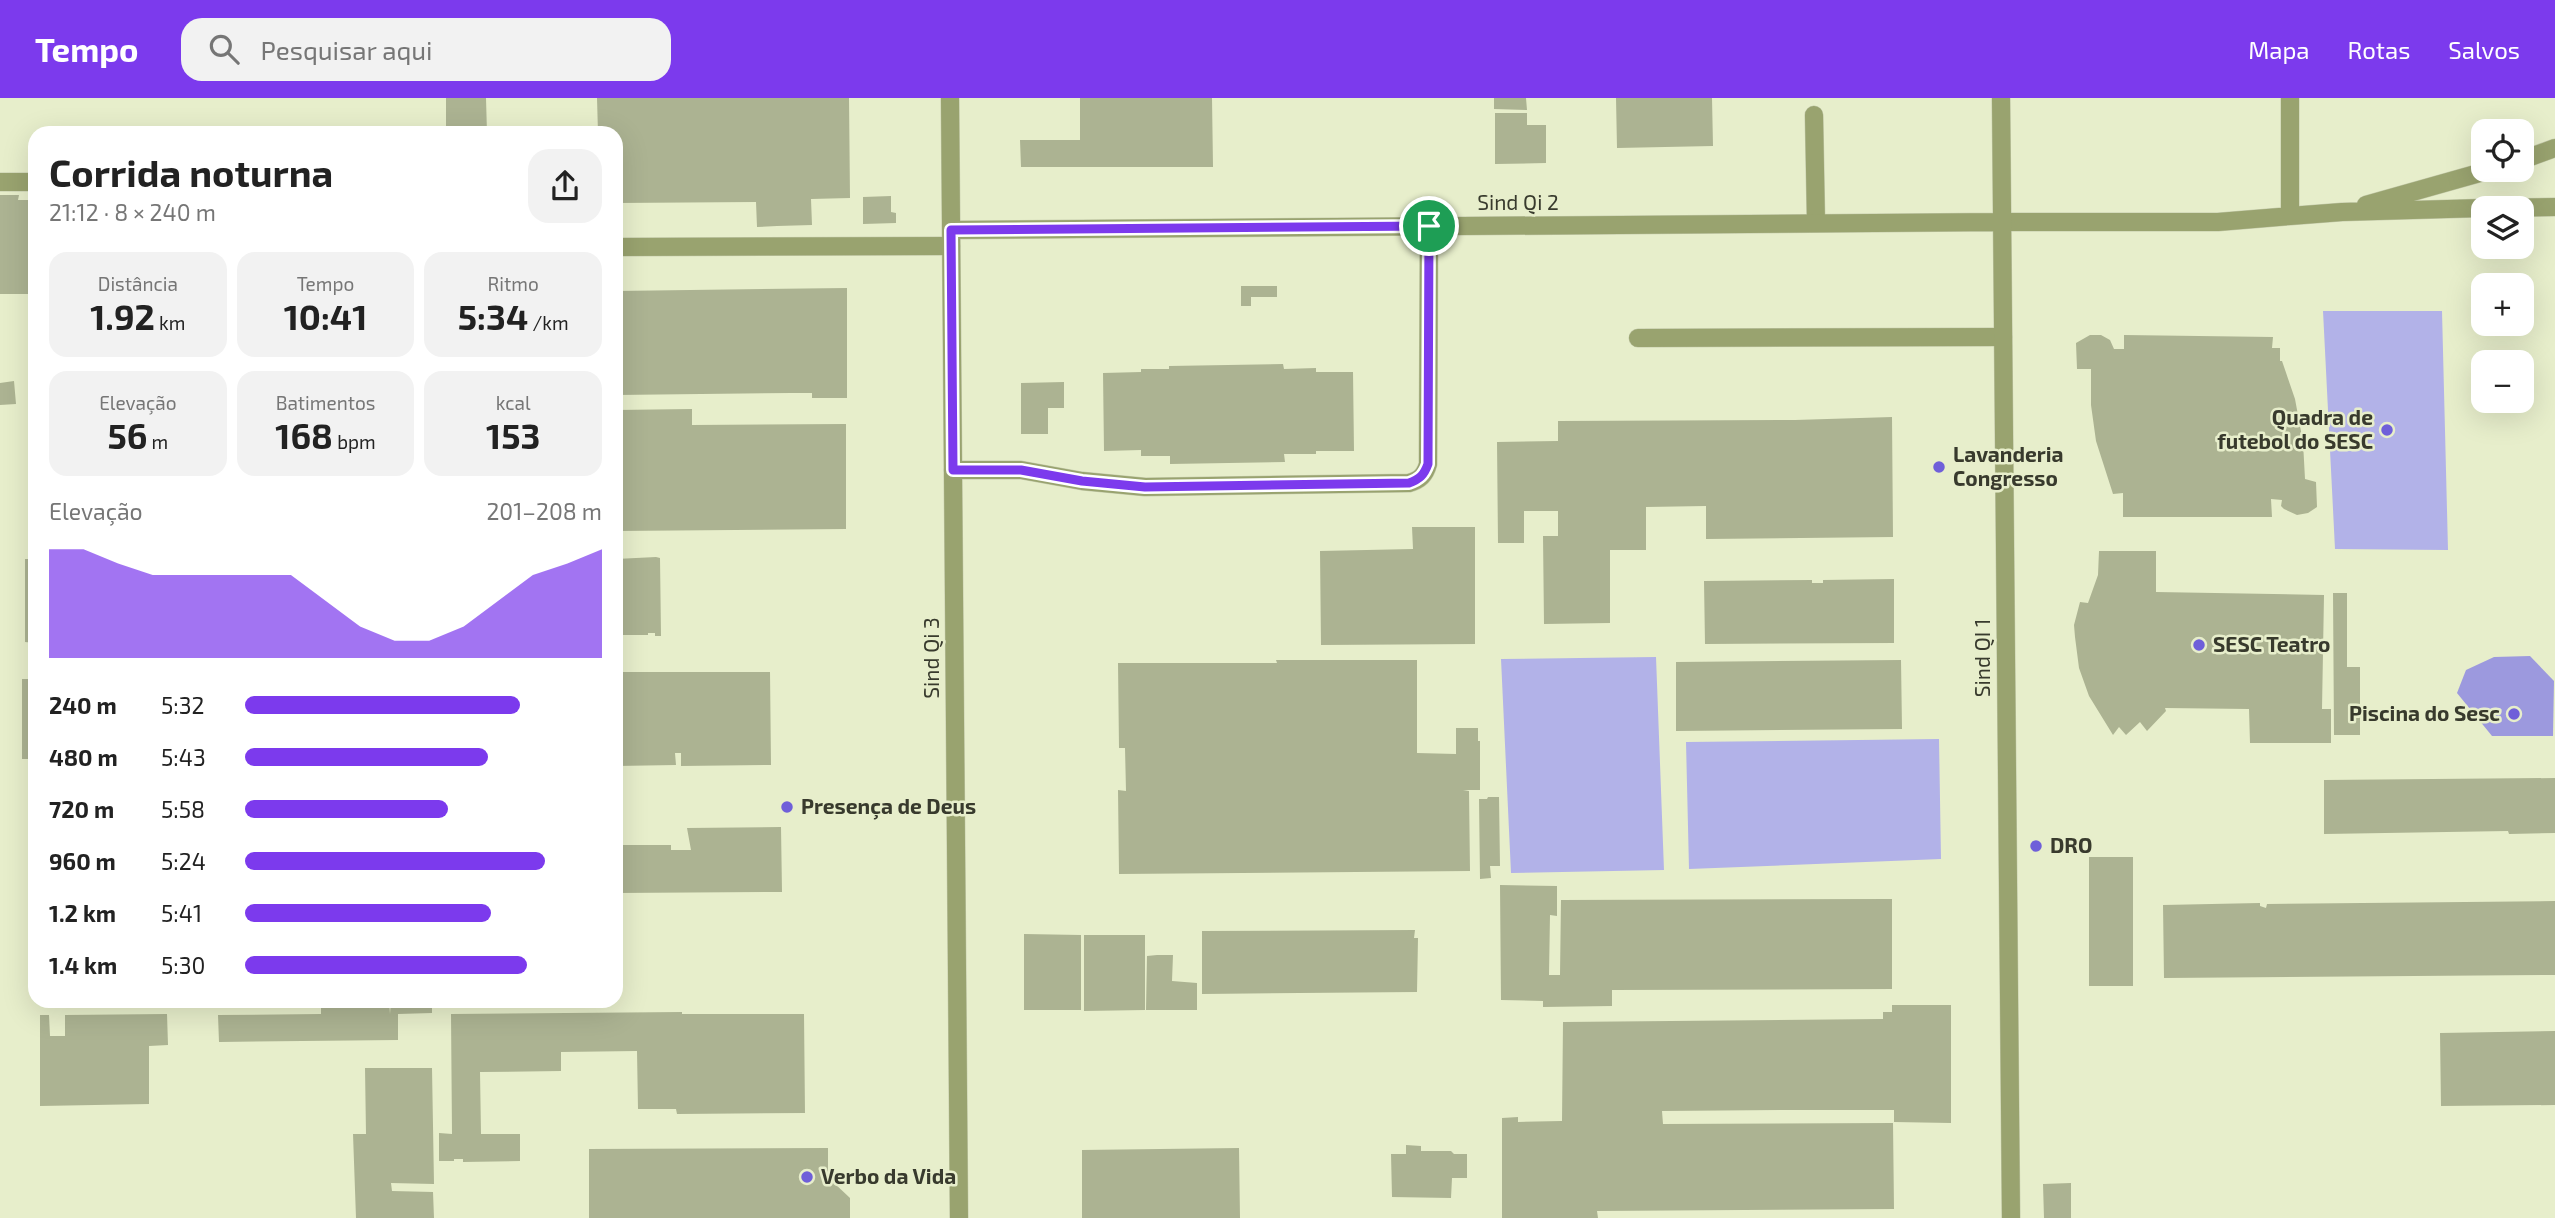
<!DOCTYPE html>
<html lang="pt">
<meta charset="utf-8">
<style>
:root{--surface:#fff;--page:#f2f2f2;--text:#222;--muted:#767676;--accent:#7c3aed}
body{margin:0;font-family:"Exo 2",sans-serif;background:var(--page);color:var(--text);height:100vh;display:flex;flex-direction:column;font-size:26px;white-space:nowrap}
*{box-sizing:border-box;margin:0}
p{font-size:23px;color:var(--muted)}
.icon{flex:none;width:38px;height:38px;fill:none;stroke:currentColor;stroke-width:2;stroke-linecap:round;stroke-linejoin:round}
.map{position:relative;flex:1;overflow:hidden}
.sheet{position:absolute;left:28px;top:28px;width:595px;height:882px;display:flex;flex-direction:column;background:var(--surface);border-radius:21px;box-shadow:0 7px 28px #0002}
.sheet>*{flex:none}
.fabs{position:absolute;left:2471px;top:21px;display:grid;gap:14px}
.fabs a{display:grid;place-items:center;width:63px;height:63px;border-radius:14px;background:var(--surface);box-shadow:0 7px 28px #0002;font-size:35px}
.pin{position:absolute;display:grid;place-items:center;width:60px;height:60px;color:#fff;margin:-30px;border:4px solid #fff;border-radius:50%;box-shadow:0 2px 7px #0007}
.round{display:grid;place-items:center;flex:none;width:74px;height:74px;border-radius:21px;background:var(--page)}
.overview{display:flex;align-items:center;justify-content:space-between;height:119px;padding:0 21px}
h1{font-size:38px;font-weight:700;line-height:52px}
.figures{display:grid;grid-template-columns:repeat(3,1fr);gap:10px;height:119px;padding:7px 21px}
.figures div{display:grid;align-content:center;border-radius:18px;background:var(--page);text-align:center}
.figures b{font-size:35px;font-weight:700}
.figures small{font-size:19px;font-weight:400}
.figures p{font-size:19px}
.chart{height:196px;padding:14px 21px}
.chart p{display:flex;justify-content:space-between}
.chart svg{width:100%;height:126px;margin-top:7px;fill:var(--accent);opacity:.7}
ul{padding:0 21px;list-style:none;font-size:23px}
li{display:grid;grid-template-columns:112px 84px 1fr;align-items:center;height:52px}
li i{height:18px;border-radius:9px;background:var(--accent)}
header{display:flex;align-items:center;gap:42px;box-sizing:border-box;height:98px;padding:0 35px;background:var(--accent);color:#fff}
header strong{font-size:33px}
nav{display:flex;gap:38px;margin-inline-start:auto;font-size:24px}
.search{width:490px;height:63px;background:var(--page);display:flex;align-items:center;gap:18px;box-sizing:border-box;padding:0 24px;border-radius:21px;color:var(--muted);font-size:26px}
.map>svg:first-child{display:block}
.green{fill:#b2b2e8}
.water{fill:#9c99de}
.building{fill:#acb392}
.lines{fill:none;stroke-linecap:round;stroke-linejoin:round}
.lane-casing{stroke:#c4caab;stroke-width:19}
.street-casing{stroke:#c4caab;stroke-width:19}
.lane{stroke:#99a36f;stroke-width:18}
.street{stroke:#99a36f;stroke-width:18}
.route-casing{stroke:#fff;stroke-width:14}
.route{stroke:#7c3aed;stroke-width:9}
.poi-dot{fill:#6f5fd9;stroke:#e7eecb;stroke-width:2.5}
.labels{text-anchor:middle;stroke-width:5;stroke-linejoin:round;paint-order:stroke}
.street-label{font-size:21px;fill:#383a2d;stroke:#e7eecb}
.poi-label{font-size:21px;font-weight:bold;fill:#383a2d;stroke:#e7eecb;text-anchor:start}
</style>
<header>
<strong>Tempo</strong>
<div class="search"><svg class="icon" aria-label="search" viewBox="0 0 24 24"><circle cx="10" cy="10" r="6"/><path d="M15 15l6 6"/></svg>Pesquisar aqui</div>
<nav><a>Mapa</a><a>Rotas</a><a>Salvos</a></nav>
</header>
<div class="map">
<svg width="2555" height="1120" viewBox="0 0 2555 1120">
<rect width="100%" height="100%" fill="#e7eecb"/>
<path class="green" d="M2323,213H2442L2448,452L2335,451Z
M1656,559L1664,772L1511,775L1501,561Z
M1939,641L1941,761L1689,771L1686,644Z"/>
<path class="water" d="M2530,558L2554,583L2553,638H2492L2457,595L2466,572L2494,559Z"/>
<path class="building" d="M446,0H486L487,35H446Z
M597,0H849L850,100L811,101L812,127L777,128L757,129L756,104L616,105V35H598Z
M1080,0H1212L1213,69H1021L1020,42H1080Z
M1494,0H1526L1527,12L1494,11Z
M1616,0H1712L1713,48L1617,50Z
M1495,15H1527V27H1546V65L1495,66Z
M0,97H19L18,102H35V196H0Z
M891,98V114L896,115V125L863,126V99Z
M1241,188H1277V199H1251V208H1241Z
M847,190V300H812V295H791L616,297V193Z
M2090,237H2101L2110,242L2114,251H2124V237L2273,239L2272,250H2280V263H2282L2295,301L2303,344L2305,381L2316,384L2317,409L2308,415L2297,417L2284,411L2281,408L2282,402L2271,401L2272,419H2123V395L2113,396L2096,343L2091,307V271H2077L2076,245Z
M1283,266L1284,271L1316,270V274H1353L1354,353H1316V356H1284L1285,364L1170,366V358H1141V352L1104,353L1103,275L1141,274V271H1169V268Z
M14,283L16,306L0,307V285Z
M1064,284V310H1048V336H1021V285Z
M692,311V327L846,326V431L616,433V312Z
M1892,319L1893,439L1706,441V408L1646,409V452H1610V525L1544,526L1543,438H1558V413H1524V445H1498L1497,344L1558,343V323L1795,322Z
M1412,429H1475V546L1321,547L1320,453L1413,451Z
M2099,453H2156V494L2324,497L2322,611H2331V645H2250L2249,611L2165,610L2166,613L2147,633L2140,624L2126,637L2119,629L2113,637L2089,598L2079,570L2075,539L2074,527L2080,504L2088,505L2098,477Z
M656,459L660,460L661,538H655V535H648V537H616V461Z
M25,461H35V545L25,544Z
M1894,481V545L1705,546L1704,483L1812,482V485H1823V482Z
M2333,495H2347V569H2360V637H2334Z
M1276,562H1417V655L1456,656V630H1478V643H1480V692H1463L1469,693L1470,773L1119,776L1118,692L1126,693L1125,650H1119L1118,565H1277Z
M1901,562L1902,631L1676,633V564Z
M616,574H770L771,667L681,668V655H675L676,667L616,668Z
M22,581H35V661H22Z
M2555,680V735L2509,736L2508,733L2324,736V682Z
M1488,699H1499L1500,768H1490L1491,780L1480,781L1479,701H1487Z
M781,729L782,794L616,795V752H623V747H671V752H691L687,730Z
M2089,759H2133V888H2089Z
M1500,787L1557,788V818L1550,817L1549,877H1560L1561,802L1892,801V891L1612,892V908L1543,909V903L1501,902Z
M2555,803V877L2164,880L2163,807L2260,805V808L2266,810L2267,806Z
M1415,832L1414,840H1418L1417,894L1202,896V833Z
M1024,836L1081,837V912H1024Z
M1084,837H1145V912L1084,913Z
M1157,857H1173L1172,883L1197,885V912H1146L1147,858Z
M321,903H389L390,916L391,903H432V915L398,916V942L219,944L218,917L321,916Z
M1892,907H1951V1025L1894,1024V1012H1793L1662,1013L1663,1026L1893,1025L1894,1111L1597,1113L1598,1120H1502V1020L1518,1019V1024L1562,1023L1563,924L1883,921V914H1892Z
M682,914V916H804L805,1015L677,1016L676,1011H638L637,953L561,954V973L480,974L481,1036H520V1063L463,1064V1061H454V1063H439V1035L452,1036L451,916Z
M167,916L168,947L149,948V1006L40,1008V917H49L50,938H65V917Z
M2555,933V1007L2441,1008L2440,935Z
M365,970H432L434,1086L391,1085L392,1093L433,1094L434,1120H356L353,1036H366Z
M1406,1047L1421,1048V1053H1451L1454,1056H1467V1080H1452L1451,1100L1392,1099L1391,1056H1406Z
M828,1050V1084H833L850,1100V1120H589V1051Z
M1239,1050L1240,1120H1082V1052Z
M2071,1085V1120H2044L2043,1086Z"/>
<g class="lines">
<g class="lane-casing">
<path id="lane" d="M1814,17L1816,125
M2522,62L2555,50
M0,84H35
M2366,107L2490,72
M2485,110L2555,109
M2290,118L2342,114L2483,110
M2002,124H2218L2290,118V0
M616,149L951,148
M1638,240L2003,239
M953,372H1021L1082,383L1145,389L1409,385C1420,382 1425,377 1428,366L1429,128"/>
</g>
<g class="street-casing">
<path id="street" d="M950,0L959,1120
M2001,0L2011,1120
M951,132L2002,124"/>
</g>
<use href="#lane" class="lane"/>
<use href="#street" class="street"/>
</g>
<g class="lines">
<g class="route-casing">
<path id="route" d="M1429,128L1428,366C1424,377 1420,381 1409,385L1145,389L1082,383L1021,372H953L951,132Z"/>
</g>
<use href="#route" class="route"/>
</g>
<g class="poi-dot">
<circle cx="2387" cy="332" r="7"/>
<circle cx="1939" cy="369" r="7"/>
<circle cx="2199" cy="547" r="7"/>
<circle cx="2514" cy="616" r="7"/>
<circle cx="787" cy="709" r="7"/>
<circle cx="2036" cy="748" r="7"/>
<circle cx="807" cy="1079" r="7"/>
</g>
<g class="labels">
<g class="street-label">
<text x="1518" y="112">Sind Qi 2</text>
<text transform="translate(932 560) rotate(-90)" y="7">Sind Qi 3</text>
<text transform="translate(1983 560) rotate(-90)" y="7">Sind QI 1</text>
</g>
<g class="poi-label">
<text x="2373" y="327" text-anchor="end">Quadra de<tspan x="2373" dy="24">futebol do SESC</tspan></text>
<text x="1953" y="364">Lavanderia<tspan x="1953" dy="24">Congresso</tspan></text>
<text x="2213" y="554">SESC Teatro</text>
<text x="2500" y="623" text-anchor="end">Piscina do Sesc</text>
<text x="801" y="716">Presença de Deus</text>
<text x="2050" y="755">DRO</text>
<text x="821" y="1086">Verbo da Vida</text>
</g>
</g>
</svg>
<div class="fabs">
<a><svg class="icon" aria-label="locate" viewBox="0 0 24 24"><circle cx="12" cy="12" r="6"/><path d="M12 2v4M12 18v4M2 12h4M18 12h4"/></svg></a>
<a><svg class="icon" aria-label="layers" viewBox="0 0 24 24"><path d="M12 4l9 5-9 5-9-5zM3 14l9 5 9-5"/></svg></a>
<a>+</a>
<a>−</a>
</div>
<div class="pin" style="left:1429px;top:128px;background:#1e9e55"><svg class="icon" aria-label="arrive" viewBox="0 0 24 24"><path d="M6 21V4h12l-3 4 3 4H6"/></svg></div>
<section class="sheet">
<div class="overview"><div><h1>Corrida noturna</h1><p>21:12 · 8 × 240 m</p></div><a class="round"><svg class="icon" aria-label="share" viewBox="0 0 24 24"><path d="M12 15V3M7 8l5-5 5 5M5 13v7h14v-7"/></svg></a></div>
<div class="figures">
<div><p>Distância</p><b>1.92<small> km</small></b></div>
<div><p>Tempo</p><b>10:41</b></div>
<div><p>Ritmo</p><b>5:34<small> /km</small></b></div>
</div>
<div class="figures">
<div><p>Elevação</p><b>56<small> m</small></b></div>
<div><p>Batimentos</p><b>168<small> bpm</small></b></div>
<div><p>kcal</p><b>153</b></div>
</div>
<div class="chart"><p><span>Elevação</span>201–208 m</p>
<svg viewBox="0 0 160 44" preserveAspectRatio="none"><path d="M0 44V6L10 6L20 11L30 15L40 15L50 15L60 15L70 15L80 24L90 33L100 38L110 38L120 33L130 24L140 15L150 11L160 6V44z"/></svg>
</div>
<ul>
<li><b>240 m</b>5:32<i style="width:77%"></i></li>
<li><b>480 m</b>5:43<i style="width:68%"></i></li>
<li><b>720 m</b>5:58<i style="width:57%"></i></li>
<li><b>960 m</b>5:24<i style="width:84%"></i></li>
<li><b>1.2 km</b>5:41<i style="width:69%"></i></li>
<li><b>1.4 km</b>5:30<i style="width:79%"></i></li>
</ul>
</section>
</div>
